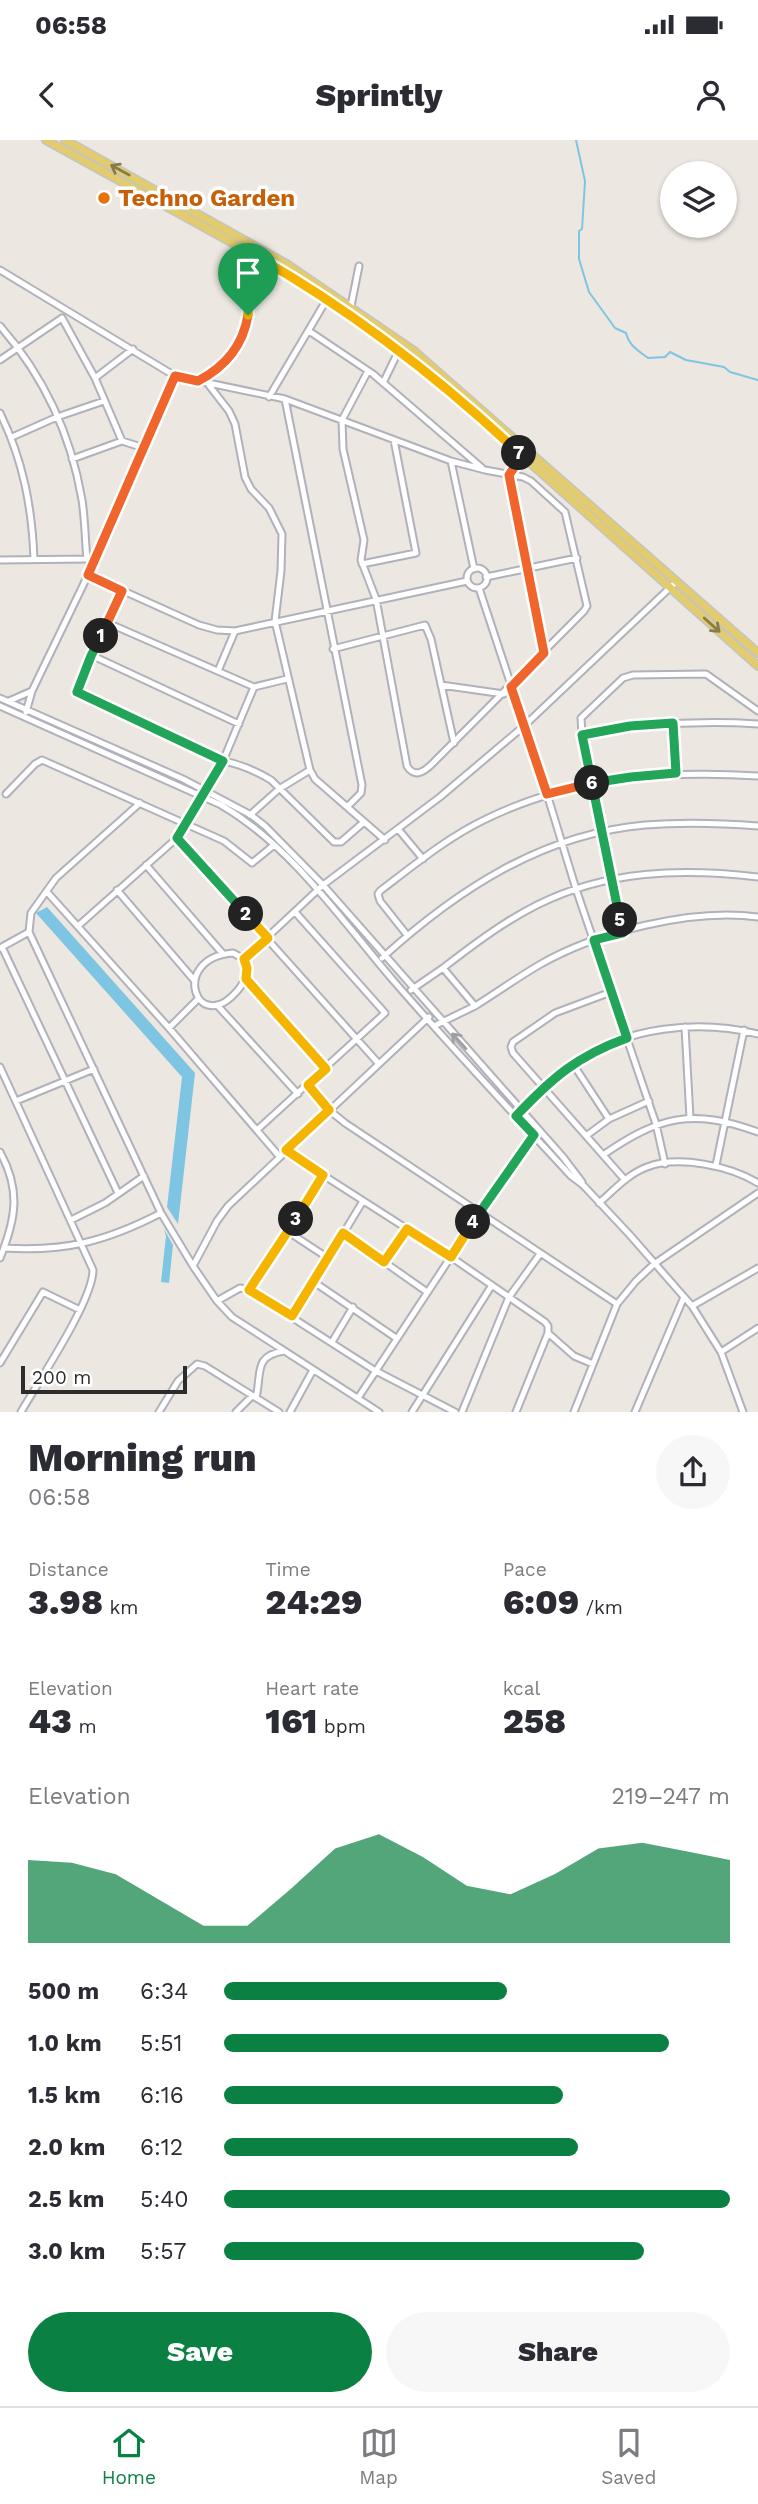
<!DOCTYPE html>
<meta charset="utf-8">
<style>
:root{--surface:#fff;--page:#f7f7f7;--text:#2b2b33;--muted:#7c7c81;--line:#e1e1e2;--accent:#0b8043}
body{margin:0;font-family:"Work Sans",sans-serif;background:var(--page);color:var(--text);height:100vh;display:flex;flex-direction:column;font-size:26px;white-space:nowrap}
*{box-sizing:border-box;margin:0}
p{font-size:23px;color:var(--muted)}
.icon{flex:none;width:38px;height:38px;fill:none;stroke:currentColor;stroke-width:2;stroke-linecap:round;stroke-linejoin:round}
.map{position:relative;height:1272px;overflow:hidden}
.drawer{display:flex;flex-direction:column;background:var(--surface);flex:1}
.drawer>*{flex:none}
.fabs{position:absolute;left:660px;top:21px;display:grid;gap:14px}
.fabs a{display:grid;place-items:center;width:77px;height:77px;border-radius:50%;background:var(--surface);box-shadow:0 2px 5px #0004;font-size:35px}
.scale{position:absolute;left:21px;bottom:18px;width:166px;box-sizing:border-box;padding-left:7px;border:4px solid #2c2c2c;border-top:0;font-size:19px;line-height:24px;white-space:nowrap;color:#2c2c2c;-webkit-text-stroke:5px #fff;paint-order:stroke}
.pin{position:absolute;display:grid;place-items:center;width:60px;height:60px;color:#fff;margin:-72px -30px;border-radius:50% 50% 50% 0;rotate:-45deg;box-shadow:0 0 7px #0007}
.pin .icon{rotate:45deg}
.km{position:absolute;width:35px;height:35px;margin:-18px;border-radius:50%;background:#222;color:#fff;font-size:19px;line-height:35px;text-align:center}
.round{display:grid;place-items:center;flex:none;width:74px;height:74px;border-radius:37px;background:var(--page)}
.overview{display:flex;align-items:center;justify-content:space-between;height:119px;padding:0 28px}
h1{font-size:38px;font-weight:800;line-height:52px}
.metrics{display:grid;grid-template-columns:repeat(3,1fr);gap:10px;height:119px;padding:7px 28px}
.metrics div{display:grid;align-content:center}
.metrics b{font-size:35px;font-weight:800}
.metrics small{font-size:19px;font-weight:400}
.metrics p{font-size:19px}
.chart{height:196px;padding:14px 28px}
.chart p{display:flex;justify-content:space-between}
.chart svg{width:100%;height:126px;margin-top:7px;fill:var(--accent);opacity:.7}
.cta{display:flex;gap:14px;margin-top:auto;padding:14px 28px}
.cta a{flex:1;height:80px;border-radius:42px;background:var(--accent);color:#fff;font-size:28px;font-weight:800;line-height:80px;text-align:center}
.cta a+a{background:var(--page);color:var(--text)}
ul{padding:0 28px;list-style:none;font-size:23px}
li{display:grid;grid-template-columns:112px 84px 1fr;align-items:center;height:52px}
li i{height:18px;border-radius:9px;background:var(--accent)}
.status{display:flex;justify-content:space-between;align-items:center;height:49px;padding:0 35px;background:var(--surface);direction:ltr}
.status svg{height:19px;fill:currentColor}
header{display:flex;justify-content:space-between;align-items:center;height:91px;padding:0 28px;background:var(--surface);font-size:32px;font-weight:800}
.tabs{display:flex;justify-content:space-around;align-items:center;height:98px;border-top:2px solid var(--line);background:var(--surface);font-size:19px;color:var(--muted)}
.tabs a{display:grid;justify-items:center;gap:4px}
.tabs .current{color:var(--accent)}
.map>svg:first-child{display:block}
.water{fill:#7ec5e3}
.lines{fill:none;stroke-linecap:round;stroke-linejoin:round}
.stream{stroke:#7ec5e3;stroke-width:2}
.minor-casing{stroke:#b0b1bb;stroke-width:9}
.major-casing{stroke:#c4c4c4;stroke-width:10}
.minor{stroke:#fff;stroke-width:5}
.major{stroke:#e3cc6e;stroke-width:7}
.oneway{stroke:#887c4d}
.oneway2{stroke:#a0a0a0}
.split-1-casing{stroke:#fff;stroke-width:14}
.split-2-casing{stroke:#fff;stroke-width:14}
.split-3-casing{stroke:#fff;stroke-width:14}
.split-4-casing{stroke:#fff;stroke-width:14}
.split-5-casing{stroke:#fff;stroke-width:14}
.split-6-casing{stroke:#fff;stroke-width:14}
.split-7-casing{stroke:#fff;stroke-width:14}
.split-8-casing{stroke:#fff;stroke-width:14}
.split-1{stroke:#f0652b;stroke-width:9}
.split-2{stroke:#22a559;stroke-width:9}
.split-3{stroke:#f5b400;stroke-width:9}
.split-4{stroke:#f5b400;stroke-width:9}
.split-5{stroke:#22a559;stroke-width:9}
.split-6{stroke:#22a559;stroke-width:9}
.split-7{stroke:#f0652b;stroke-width:9}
.split-8{stroke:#f5b400;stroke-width:9}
.food-dot{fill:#e8710a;stroke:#fff;stroke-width:2.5}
.labels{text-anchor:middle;stroke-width:7;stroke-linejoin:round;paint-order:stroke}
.food-label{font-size:24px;font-weight:bold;fill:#c56008;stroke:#fff;text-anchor:start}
</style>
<div class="status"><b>06:58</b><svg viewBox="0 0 49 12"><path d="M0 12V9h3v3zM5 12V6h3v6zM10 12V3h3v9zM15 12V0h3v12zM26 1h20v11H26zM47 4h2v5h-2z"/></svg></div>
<header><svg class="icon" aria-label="back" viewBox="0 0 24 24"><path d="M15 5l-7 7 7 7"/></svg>Sprintly<svg class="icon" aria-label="person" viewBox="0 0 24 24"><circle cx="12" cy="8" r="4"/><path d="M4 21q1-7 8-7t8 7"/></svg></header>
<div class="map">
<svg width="758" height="1272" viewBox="0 0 758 1272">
<rect width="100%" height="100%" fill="#ece7e0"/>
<path class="water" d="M47,767L195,933L178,1084L167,1067L182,937L36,773Z
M164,1089L173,1105L169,1143L161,1142L166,1096Z"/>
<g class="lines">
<path class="stream" d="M576,0L585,41L582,89L579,91V119L589,152L615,188L626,193C629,206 639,211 648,218L665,217L670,212L686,220L724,227L730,232L758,240"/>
<g class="minor-casing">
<path id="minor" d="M0,130L175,236L285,259L451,321L485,330L523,337L531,341L565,372L587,466L584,471L433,623C425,631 415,639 407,626L376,459L361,420L364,400L343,309L342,280L368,231
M351,166L359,126
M62,178L95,238L122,301
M0,186C43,235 71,295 82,360C85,379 85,399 87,419
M309,191L373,234L482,328
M0,220L62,178
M95,238L133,209
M198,241C254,212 250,167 249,112
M383,243L399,210
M208,244L229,271L235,284L245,337L251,349L269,368L282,394L281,431L275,481L310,630L315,639L385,700
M269,257L327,159
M285,259L362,645L361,653L347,667
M0,273C23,320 32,367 34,419
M12,297L57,277L104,261
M522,316L509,335L544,513
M72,319L122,301L144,308
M451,321L474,429
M0,420L88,419
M362,424L416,413L394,300
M467 438a10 10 0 1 1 20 0a10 10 0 1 1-20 0Z
M88,435L199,485L217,490L235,491L467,441
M486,437L577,418
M479,448L547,654L576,749L656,984L665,1024
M122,451L91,515L77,552L223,621C240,624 256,631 271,640L334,702H341L364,682
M108,483L254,547L287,539
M333,509L425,485L431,499L454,603
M91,515L239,584
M218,531L235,491
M441,545L504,554
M0,558L183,639L251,675L265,686L323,745L563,1017L582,1042
M9,561L32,551
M0,566L221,665C291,706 340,778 392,839C450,906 511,971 571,1036L583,1045L629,1094L692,1166L721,1212L743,1272
M26,572L32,551L88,435L175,236
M673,583L676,633
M582,595C641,584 698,580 758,584
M6,654L35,624L42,620L224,701L252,723L274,705
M140,663L56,738L31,773L29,792L161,1073L193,1126
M250,675L279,649L310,630
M398,689L423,719
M177,698L379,924
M146,725L223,814
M117,750L194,840
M47,752L169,888L279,1016
M78,786L177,698L223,621L254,547
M623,793L582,595L581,578L623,538L633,535L706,534L758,571
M407,795L380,761L378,754L380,751C414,725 448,697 486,679C572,637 665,630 758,636
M2,807L118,1053
M0,808L29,792
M233,813L244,819C248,832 246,840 238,850C197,899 168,818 233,813Z
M382,818C457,750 542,694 645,685C683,682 720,683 758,686
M244,819L323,745L440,657L524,586L676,442
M246,839L326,929
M411,850L443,828
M611,852L555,873L513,902L511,907L513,913L625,1040
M217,865L298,954
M475,866C496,853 517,838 539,825C596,792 692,768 758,777
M434,886L475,866L443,828C473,805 503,782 537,765C607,730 681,728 758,737
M685,887L690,978
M169,888L198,859
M573,924L609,979
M0,927L93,1130C93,1161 38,1242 21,1272
M308,945L329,970L345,983L617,1164
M16,961L94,929
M519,973C537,955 554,936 575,922C628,887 697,879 758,894
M257,990L385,873L295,772
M586,996L609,979L649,961
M286,1010L323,1035
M0,1012C21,1050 16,1079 0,1118
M603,1015C660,976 692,968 758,992
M716,1025L744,890
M599,1063C614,1050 628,1034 647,1027C679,1015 730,1026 758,1043
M71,1080L105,1063L144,1036
M287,1091L328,1118
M343,1093L427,1152
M4,1108C65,1112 107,1101 161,1073
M384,1122L407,1089
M314,1142L363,1061
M249,1150L323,1035L451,1117L545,1182L548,1186V1193L516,1272
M217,1161L240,1148L249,1150L374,1230L455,1272
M692,1166L758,1128
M292,1176L314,1142L396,1198
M548,1193L574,1216L593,1224
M332,1202L353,1167
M721,1212L758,1188
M0,1223L43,1152L80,1170
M256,1258C262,1233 253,1216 284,1211
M358,1258L479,1074L534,995
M159,1272L178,1241L197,1224L205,1226L279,1272
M236,1272L252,1256
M290,1272L313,1230
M379,1272L232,1177L217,1161L193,1126L217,1081L228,1066L429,877
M412,1272L492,1145
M462,1272L509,1157L540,1114
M574,1272L617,1164L636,1141L654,1124L758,1053
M635,1272L684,1157"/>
</g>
<g class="major-casing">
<path id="major" d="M46,0L280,129L396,208L508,303L758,526
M65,0L285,123L414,211L758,513"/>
</g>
<use href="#minor" class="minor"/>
<use href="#major" class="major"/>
</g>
<defs><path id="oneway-shaft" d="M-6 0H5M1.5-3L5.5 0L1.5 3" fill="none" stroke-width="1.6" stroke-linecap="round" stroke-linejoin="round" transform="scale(1.75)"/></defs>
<g class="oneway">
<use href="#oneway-shaft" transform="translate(120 30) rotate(-151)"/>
<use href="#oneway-shaft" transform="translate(712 485) rotate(42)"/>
</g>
<use class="oneway2" href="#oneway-shaft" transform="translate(459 901) rotate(-132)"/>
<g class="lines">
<g class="split-1-casing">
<path id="split-1" d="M101,496L122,451L88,435L175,236L198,241C225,227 243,206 248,175"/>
</g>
<g class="split-2-casing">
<path id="split-2" d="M101,496L91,516L77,552L223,621L177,698L246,774"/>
</g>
<g class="split-3-casing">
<path id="split-3" d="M246,774L268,798L244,819L247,828L246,839L326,929L308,945L329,970L286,1010L323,1035L296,1079"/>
</g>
<g class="split-4-casing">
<path id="split-4" d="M296,1079L249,1150L292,1176L343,1093L384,1122L407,1089L451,1117L473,1082"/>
</g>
<g class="split-5-casing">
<path id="split-5" d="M473,1082L534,995L516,976C552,938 577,916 627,898L594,800L623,793L620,780"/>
</g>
<g class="split-6-casing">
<path id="split-6" d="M592,643L631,637L676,633L673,583L630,586L582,595C595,656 607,718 620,780"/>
</g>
<g class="split-7-casing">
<path id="split-7" d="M519,313L522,316L509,335L544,513L511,547L547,654L592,643"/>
</g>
<g class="split-8-casing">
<path id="split-8" d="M248,175L249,112C347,167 437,236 519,313"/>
</g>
<use href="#split-1" class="split-1"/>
<use href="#split-2" class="split-2"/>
<use href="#split-3" class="split-3"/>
<use href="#split-4" class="split-4"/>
<use href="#split-5" class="split-5"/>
<use href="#split-6" class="split-6"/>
<use href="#split-7" class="split-7"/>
<use href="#split-8" class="split-8"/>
</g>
<circle class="food-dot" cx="104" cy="58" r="7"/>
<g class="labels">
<g class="food-label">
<text x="118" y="66">Techno Garden</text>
</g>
</g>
</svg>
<div class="fabs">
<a><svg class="icon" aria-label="layers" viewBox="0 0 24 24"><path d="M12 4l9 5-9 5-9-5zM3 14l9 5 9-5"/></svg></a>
</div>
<div class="scale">200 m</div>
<div class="pin" style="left:248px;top:175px;background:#1e9e55"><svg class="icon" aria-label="arrive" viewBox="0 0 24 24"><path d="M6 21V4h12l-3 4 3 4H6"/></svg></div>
<b class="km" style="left:101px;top:496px">1</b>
<b class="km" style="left:246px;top:774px">2</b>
<b class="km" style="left:296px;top:1079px">3</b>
<b class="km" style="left:473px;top:1082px">4</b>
<b class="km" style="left:620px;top:780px">5</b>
<b class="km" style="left:592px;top:643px">6</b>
<b class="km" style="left:519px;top:313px">7</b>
</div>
<section class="drawer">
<div class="overview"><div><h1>Morning run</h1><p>06:58</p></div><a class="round"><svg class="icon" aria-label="share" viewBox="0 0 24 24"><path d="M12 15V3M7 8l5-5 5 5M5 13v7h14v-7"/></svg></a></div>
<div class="metrics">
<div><p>Distance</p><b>3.98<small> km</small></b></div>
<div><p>Time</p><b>24:29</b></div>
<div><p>Pace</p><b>6:09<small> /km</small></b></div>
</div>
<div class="metrics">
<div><p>Elevation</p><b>43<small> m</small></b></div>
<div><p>Heart rate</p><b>161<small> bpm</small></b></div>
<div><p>kcal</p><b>258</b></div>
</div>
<div class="chart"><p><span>Elevation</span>219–247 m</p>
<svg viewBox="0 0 160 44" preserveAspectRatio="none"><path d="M0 44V15L10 16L20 20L30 29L40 38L50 38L60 25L70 11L80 6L90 14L100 24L110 27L120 20L130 11L140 9L150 12L160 15V44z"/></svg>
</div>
<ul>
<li><b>500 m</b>6:34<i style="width:56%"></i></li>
<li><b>1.0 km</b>5:51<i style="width:88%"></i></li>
<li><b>1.5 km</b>6:16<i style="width:67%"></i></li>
<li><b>2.0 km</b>6:12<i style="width:70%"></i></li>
<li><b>2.5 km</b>5:40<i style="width:100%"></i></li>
<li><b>3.0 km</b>5:57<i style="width:83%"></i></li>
</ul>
<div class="cta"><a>Save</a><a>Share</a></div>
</section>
<nav class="tabs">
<a class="current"><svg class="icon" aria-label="home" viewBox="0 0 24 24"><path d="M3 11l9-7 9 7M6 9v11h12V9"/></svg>Home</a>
<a><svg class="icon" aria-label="map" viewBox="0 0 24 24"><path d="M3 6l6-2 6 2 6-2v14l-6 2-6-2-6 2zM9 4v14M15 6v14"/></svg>Map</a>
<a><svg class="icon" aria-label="saved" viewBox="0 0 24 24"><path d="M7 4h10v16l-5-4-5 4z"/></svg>Saved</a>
</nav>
